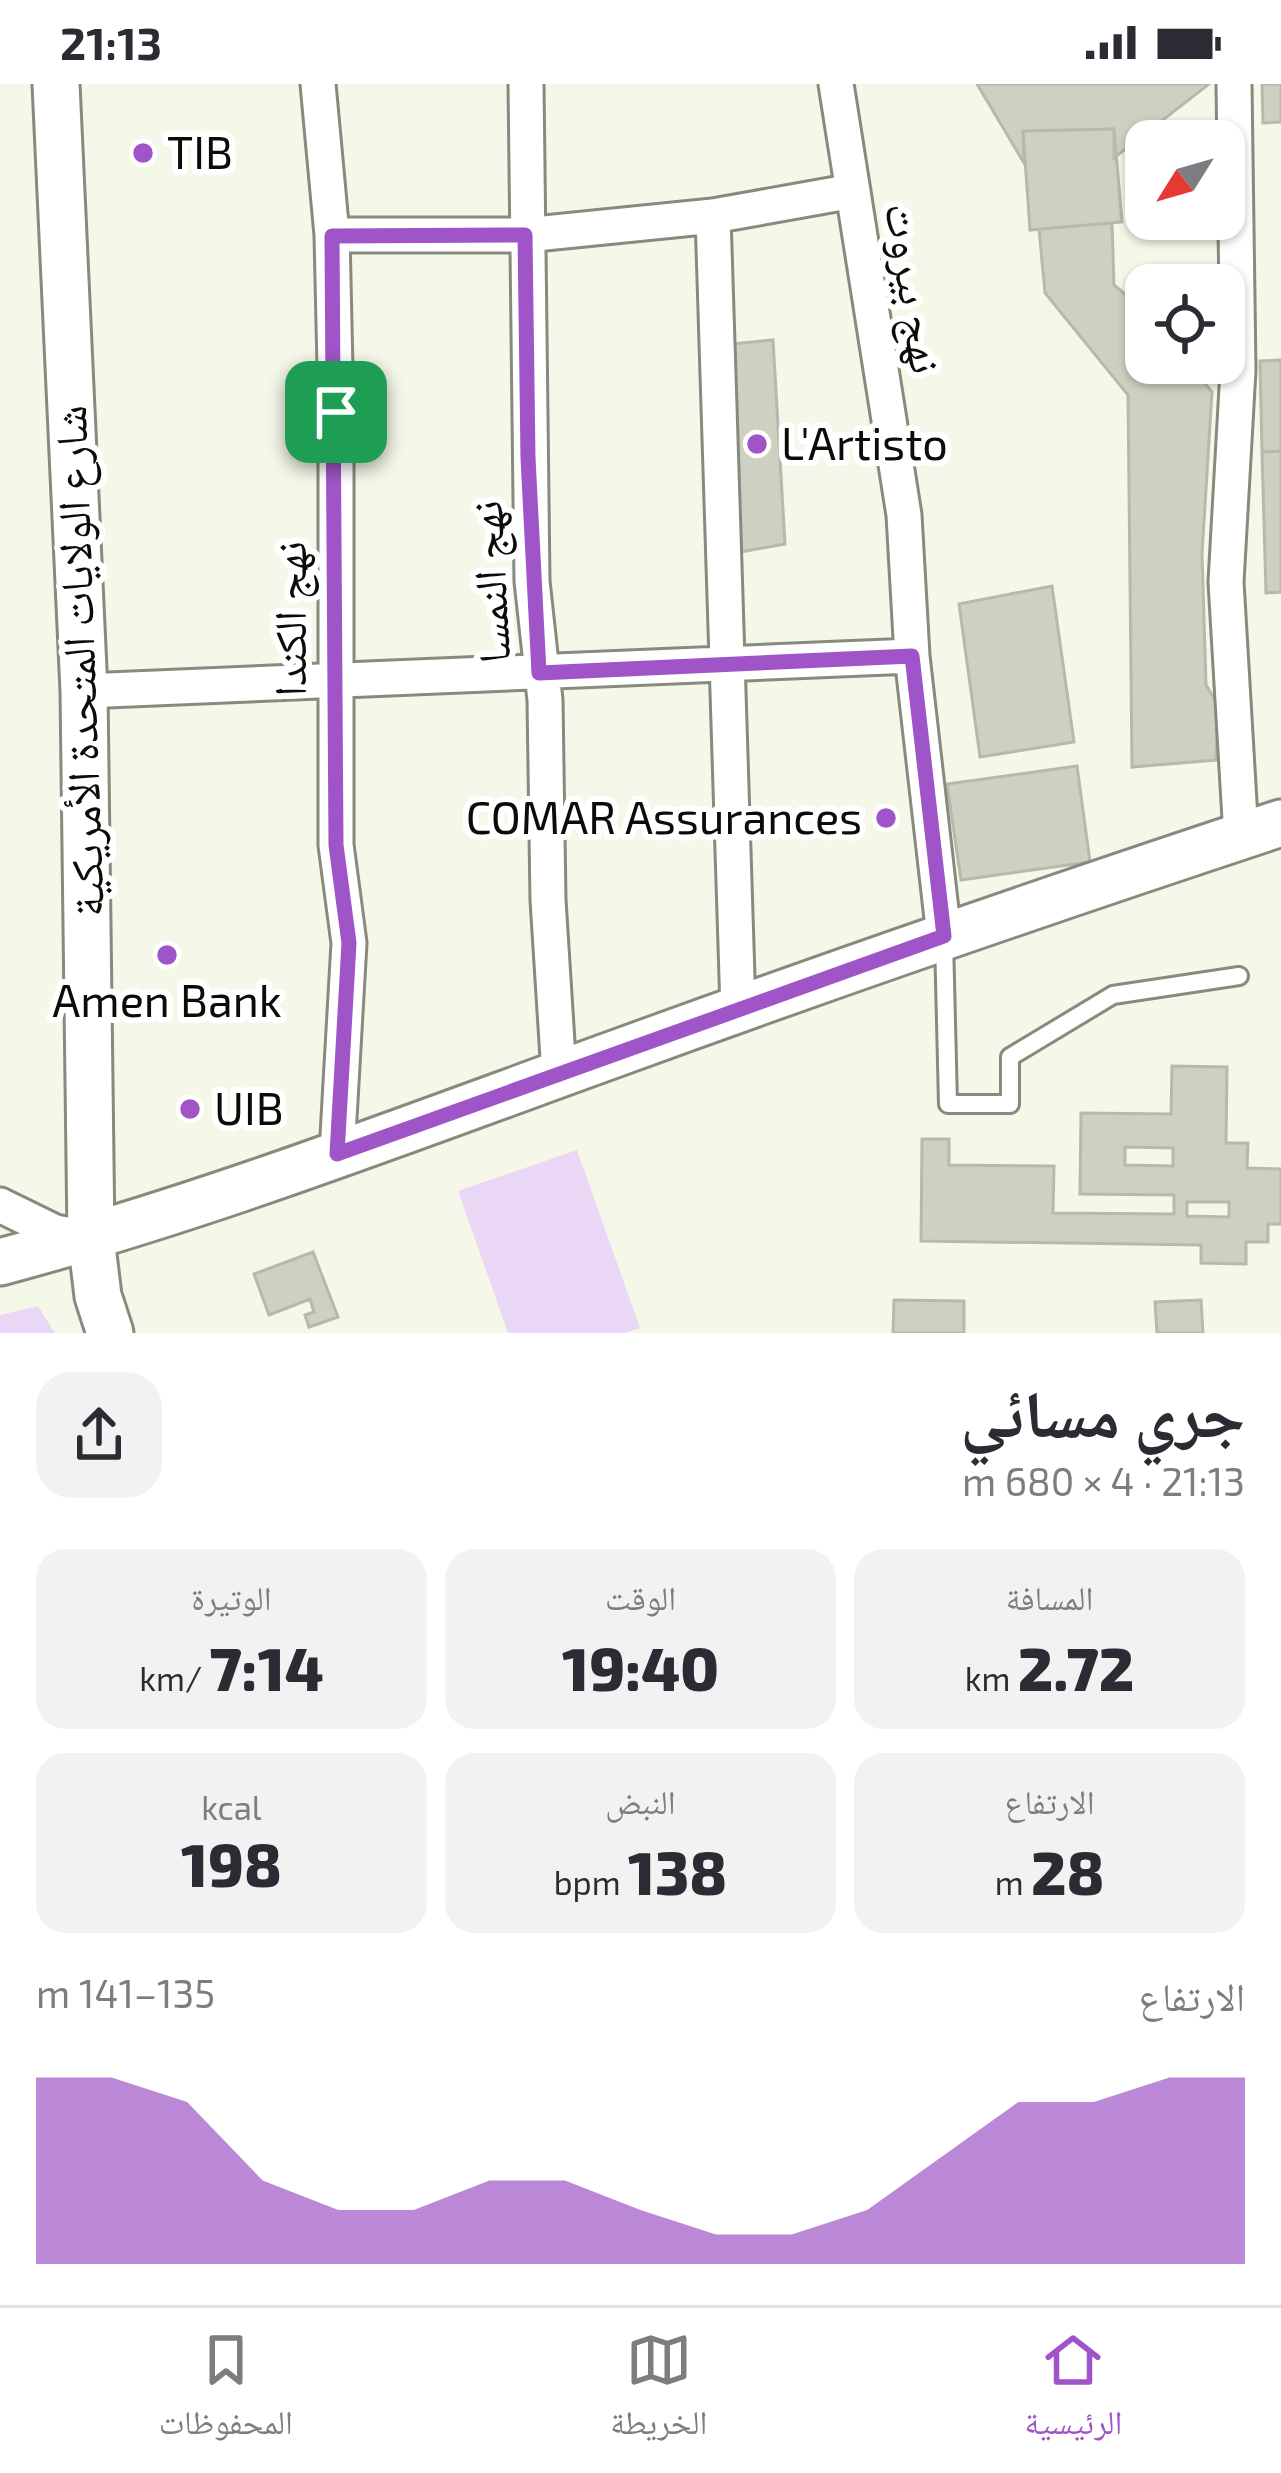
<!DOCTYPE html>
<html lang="ar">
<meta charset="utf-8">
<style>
:root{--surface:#fff;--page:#f2f2f3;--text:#2b2b33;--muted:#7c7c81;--line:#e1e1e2;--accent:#9f55c7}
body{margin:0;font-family:"Exo 2","Noto Naskh Arabic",sans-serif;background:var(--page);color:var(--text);direction:rtl;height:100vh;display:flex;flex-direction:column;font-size:45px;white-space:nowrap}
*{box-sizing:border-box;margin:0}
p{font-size:39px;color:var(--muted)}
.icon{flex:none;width:66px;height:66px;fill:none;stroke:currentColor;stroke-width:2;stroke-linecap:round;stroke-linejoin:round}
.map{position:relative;height:1249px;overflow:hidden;direction:ltr}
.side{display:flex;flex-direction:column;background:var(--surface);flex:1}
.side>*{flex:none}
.needle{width:78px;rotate:233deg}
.controls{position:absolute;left:1125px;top:36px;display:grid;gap:24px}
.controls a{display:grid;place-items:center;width:120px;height:120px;border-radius:24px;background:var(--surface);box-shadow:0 3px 9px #0004;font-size:60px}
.pin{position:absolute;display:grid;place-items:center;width:102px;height:102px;color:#fff;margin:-51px;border-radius:24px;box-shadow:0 6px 18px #0006}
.round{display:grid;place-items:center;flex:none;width:126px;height:126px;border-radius:36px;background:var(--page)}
.head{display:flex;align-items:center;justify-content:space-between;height:204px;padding:0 36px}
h1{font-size:66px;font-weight:800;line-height:90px}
.metrics{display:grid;grid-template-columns:repeat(3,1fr);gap:18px;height:204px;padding:12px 36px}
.metrics div{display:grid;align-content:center;border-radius:30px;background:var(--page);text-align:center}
.metrics b{font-size:60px;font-weight:800}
.metrics small{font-size:33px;font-weight:400}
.metrics p{font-size:33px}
.chart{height:336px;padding:24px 36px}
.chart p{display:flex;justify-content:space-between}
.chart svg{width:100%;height:216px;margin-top:12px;fill:var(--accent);opacity:.7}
.status{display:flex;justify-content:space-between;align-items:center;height:84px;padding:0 60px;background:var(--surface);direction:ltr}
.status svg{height:33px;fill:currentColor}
.dock{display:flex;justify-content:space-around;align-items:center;height:168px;border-top:3px solid var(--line);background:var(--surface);font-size:33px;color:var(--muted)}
.dock a{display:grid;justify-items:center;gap:6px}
.dock .active{color:var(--accent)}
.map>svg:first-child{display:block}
.green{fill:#ead7f6}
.building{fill:#ced1c2;stroke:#b6baaa;stroke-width:3;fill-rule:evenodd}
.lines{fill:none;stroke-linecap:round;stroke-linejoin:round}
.lane-casing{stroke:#878a7c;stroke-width:22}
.street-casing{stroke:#878a7c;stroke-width:39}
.secondary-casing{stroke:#878a7c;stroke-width:51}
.lane{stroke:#fff;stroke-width:16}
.street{stroke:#fff;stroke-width:33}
.secondary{stroke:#fff;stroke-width:45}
.route-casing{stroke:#fff;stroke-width:24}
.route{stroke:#9f55c7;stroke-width:15}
.poi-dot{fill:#9f55c7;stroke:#fff;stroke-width:4.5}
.labels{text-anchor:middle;stroke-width:12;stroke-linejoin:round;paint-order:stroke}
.poi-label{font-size:45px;fill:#0b0c07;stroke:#fff;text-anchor:start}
.street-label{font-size:45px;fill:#0b0c07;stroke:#fff}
</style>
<div class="status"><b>21:13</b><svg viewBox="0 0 49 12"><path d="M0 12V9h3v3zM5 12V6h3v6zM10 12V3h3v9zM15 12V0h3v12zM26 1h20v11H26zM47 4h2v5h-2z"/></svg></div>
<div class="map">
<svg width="1281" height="1249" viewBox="0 0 1281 1249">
<rect width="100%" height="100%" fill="#f5f8e8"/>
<path class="green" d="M577,1066L640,1244L625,1249H508L458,1107Z
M38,1222L55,1249H0V1231Z"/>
<path class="building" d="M977,0H1209L1114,74V45L1023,47L1024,79Z
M1262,0H1281V38L1263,39Z
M1114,45L1122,138L1030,146L1023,47Z
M1112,139L1114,201L1146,228V279H1189L1212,308L1202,470L1206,601L1218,621L1216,676L1132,683L1128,311L1045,209L1039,145Z
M773,256L785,460L741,468L731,260Z
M1281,276V367L1262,368L1260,277Z
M1281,367V508L1266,509L1262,368Z
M1052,502L1074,658L980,673L959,520Z
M1077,682L1090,778L961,796L947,700Z
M1172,982L1227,983L1226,1059H1248L1247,1084L1281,1085V1140H1268V1158H1246V1180L1201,1179V1161L921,1157L922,1055H949V1081L1054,1082L1053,1129L1174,1130V1111L1080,1110L1081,1029L1171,1030ZM1125,1063L1173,1064V1082L1125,1081ZM1187,1118H1229V1133L1187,1132Z
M313,1168L338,1233L309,1243L305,1231L314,1228L310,1215L269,1231L254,1190Z
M894,1216L964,1217V1249H893Z
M1201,1216L1203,1249H1157L1155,1218Z"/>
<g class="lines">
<g class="lane-casing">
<path id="lane" d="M944,855L948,1020H1010V973L1113,911L1239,892"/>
</g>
<g class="street-casing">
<path id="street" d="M318,0L332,151L336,328V761L349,859L337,1069
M526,0L532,497L545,616L548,816L559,990
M836,0L904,431L912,572L944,852
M1234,0L1238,286L1226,498L1241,752
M713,132L738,925
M332,151H525L713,132L853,107
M84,607L912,572
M0,1121L55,1148L84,1153"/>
</g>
<g class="secondary-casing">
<path id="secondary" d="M56,0L84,607L91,1154L98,1212L110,1249
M0,1178C210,1122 415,1042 620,968C839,888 1060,812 1281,739"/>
</g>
<use href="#lane" class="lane"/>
<use href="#street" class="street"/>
<use href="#secondary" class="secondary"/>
</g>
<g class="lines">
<g class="route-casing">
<path id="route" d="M525,151L528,374L539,589L912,572L944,852L337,1070L349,859L336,761L332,152Z"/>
</g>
<use href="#route" class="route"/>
</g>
<g class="poi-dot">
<circle cx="143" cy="69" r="12"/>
<circle cx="757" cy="360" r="12"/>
<circle cx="886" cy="734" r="12"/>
<circle cx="167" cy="871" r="12"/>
<circle cx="190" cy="1025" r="12"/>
</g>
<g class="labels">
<g class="poi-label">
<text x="167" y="85">TIB</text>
<text x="781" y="376">L'Artisto</text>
<text x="862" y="750" text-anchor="end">COMAR Assurances</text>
<text x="167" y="933" text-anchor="middle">Amen Bank</text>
<text x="214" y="1041">UIB</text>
</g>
<g class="street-label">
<text transform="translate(914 204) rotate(81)" y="16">نهج بيروت</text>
<text transform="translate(490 498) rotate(-93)" y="16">نهج النمسا</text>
<text transform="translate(290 535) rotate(-90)" y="16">نهج الكندا</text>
<text transform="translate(79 577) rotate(-92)" y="16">شارع الولايات المتحدة الأمريكية</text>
</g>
</g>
</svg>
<div class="controls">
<a><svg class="needle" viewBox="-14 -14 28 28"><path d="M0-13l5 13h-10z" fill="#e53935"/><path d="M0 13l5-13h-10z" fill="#7c7c81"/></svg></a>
<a><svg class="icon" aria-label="locate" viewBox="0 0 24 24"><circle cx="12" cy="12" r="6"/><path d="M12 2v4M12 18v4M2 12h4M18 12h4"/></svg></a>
</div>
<div class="pin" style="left:336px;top:328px;background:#1e9e55"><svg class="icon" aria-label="arrive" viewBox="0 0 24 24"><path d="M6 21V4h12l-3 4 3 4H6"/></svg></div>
</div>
<section class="side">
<div class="head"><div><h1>جري مسائي</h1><p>21:13 · 4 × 680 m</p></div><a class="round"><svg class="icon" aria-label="share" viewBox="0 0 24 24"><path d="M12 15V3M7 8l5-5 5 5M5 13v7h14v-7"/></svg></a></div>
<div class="metrics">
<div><p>المسافة</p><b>2.72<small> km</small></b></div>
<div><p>الوقت</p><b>19:40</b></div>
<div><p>الوتيرة</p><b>7:14<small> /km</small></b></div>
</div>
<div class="metrics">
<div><p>الارتفاع</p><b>28<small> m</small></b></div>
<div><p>النبض</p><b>138<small> bpm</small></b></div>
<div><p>kcal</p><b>198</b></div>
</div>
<div class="chart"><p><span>الارتفاع</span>135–141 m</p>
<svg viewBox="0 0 160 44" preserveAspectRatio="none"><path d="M0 44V6L10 6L20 11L30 27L40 33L50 33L60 27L70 27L80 33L90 38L100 38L110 33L120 22L130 11L140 11L150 6L160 6V44z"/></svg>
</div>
</section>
<nav class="dock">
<a class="active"><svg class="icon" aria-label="home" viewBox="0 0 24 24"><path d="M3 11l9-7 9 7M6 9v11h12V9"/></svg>الرئيسية</a>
<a><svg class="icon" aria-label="map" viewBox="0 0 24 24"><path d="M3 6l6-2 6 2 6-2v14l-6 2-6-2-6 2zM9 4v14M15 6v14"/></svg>الخريطة</a>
<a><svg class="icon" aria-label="saved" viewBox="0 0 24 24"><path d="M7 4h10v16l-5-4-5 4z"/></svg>المحفوظات</a>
</nav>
